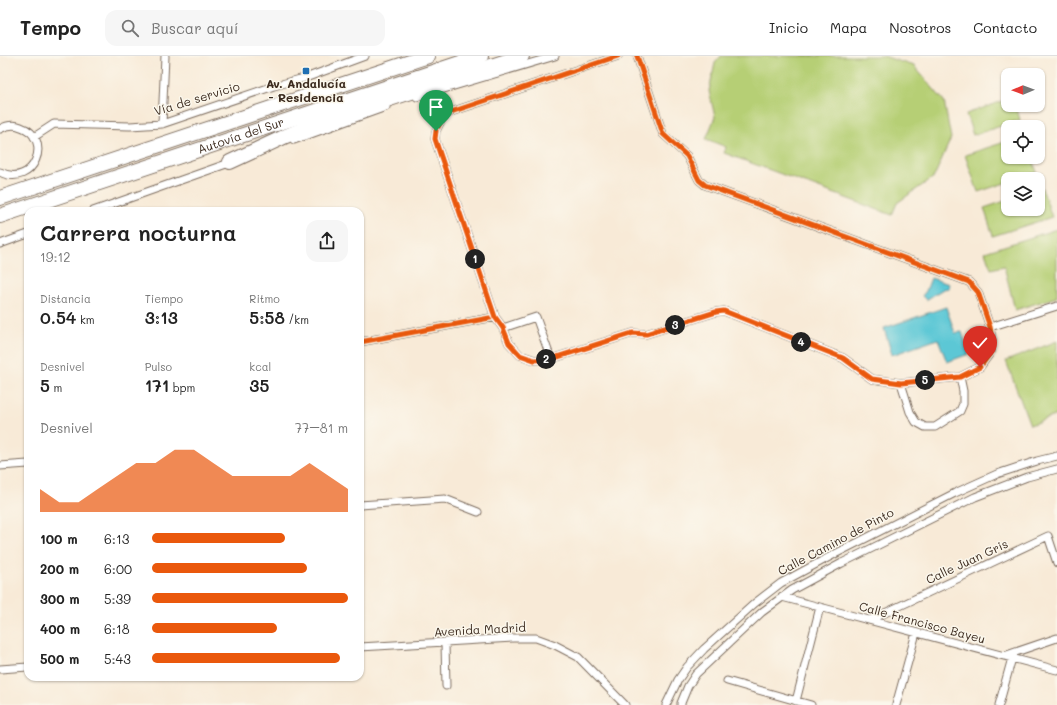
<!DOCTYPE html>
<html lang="es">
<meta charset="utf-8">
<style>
:root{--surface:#fff;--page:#f6f6f6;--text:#222;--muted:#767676;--line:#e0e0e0;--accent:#ea580c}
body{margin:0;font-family:Mali,sans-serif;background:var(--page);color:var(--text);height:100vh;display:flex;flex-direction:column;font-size:15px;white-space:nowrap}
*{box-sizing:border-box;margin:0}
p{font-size:13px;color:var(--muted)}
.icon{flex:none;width:22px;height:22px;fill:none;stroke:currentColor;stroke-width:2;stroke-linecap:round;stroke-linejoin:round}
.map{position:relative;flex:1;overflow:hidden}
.details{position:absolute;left:24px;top:151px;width:340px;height:474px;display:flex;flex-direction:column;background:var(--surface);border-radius:12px;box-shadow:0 1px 3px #0004}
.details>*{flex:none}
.needle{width:26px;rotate:269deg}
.controls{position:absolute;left:1001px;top:12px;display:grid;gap:8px}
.controls a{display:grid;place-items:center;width:44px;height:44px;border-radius:8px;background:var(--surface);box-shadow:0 1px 3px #0004;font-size:20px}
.pin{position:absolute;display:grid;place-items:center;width:34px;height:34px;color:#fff;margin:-41px -17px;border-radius:50% 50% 50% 0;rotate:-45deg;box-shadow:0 0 4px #0007}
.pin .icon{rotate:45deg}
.km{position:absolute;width:20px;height:20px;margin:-10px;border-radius:50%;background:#222;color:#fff;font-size:11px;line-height:20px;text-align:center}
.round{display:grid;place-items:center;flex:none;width:42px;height:42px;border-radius:12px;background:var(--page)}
.overview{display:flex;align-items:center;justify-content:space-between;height:68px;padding:0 16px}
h1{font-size:22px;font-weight:600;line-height:30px}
.metrics{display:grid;grid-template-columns:repeat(3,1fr);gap:6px;height:68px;padding:4px 16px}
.metrics div{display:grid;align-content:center}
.metrics b{font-size:17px;font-weight:600}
.metrics small{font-size:11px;font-weight:400}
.metrics p{font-size:11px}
.chart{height:112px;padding:8px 16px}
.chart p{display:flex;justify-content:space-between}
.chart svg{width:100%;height:72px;margin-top:4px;fill:var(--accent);opacity:.7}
ul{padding:0 16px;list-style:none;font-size:13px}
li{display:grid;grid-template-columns:64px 48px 1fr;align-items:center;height:30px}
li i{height:10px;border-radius:5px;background:var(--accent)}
header{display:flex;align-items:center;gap:24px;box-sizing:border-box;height:56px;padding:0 20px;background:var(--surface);border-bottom:1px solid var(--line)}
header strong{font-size:19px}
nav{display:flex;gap:22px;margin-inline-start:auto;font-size:14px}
.search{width:280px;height:36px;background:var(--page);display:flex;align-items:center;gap:10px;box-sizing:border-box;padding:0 14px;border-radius:12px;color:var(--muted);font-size:15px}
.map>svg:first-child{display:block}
.green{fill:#b6cf74;stroke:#787c49}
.water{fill:#5cc7d5;stroke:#4c787a}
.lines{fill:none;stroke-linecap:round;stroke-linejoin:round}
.minor-casing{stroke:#7d6d5f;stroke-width:9}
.motorway-casing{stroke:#7d6d5f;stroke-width:16}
.minor{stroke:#fff;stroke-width:7}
.motorway{stroke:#fff;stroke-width:14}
.cycleway-casing{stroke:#fbf7ec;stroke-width:8}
.cycleway{stroke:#e8590c;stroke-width:5}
.route-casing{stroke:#fff;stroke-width:8}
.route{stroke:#ea580c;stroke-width:5}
.poi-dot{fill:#1f6fb2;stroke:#fbf7ec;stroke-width:1.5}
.labels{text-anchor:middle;stroke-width:3;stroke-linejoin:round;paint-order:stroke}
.poi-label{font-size:12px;font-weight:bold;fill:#3b2a1e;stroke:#fbf7ec}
.street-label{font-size:12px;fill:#3b2a1e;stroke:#fbf7ec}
</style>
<header>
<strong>Tempo</strong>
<div class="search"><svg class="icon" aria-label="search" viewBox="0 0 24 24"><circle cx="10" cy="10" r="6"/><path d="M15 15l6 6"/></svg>Buscar aquí</div>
<nav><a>Inicio</a><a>Mapa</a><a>Nosotros</a><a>Contacto</a></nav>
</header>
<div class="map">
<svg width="1057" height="649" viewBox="0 0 1057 649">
<rect width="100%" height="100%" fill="#fbf7ec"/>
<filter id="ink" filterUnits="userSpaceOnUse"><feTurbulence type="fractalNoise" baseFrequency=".025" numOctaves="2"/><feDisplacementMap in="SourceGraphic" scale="8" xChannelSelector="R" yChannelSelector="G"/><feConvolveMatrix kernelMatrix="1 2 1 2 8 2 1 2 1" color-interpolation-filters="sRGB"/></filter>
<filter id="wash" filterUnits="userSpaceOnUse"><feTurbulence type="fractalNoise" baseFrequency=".012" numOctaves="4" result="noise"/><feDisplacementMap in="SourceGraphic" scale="16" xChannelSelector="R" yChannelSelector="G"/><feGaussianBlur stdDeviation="0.9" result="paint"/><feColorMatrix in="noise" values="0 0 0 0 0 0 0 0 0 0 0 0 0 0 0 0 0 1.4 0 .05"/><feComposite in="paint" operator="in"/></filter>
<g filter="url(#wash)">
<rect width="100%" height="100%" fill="#f8ead7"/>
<path class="green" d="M721,0H883L914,10L944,45L951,82L934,121L897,147L892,159L724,97L726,91L706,83L715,61L709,35L715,7Z
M1008,43V49H1016L1020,64L973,79L966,58Z
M1008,85V101H1032L1037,116L1016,123H1008V126L978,136L965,99Z
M1042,132L1052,161L993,180L984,152L1008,144V153H1038V134Z
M1057,173V241L1015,254L1004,210L991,213L985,196Z
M1057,285V359L1030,369L1006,305Z"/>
<path class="water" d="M931,222L949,228V232L943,233L926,244L922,240L926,235Z
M946,251L955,277L962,276L969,298L947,306L938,283L892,299L884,272Z"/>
</g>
<g filter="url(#ink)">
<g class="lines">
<g class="minor-casing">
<path id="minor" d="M417,41L555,0
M162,68L165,0
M0,73C7,69 14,68 21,71C54,82 34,133 0,116
M34,81L54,68L130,70L162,68L274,30L308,21L365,0
M294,84L386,51
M93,155L232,106
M0,188L28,178
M495,261L503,272L509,287L520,299L535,304L551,303L633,277L646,278L716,256L724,255L843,302L872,323L901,327L960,321L980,311L991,296L992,284L990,271L978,236L969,226L705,129L699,124L687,100L663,78L637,0
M990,271L1057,250
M503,272L536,261L551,303
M360,286L495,261L435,83L436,75L443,61L448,57L618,0
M901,327L910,356L916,366L925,371H935L960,355L963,348V335L960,321
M0,410L28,408
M360,449L445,443L478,456
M782,541L1057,614
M870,564L1048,480L1057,507
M445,587L446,630
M360,591L513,582H536L555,589L578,601L625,649
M1004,600L1057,582
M0,613L28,611
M727,625L811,649
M796,645L820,551
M666,649L678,624L687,611L704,593L755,547L781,527L833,499L955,437L997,418L1037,405L1057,400
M681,649V647L688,630L696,618L762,556L792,534L842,507L975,441L1027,421L1057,413
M896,649L916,577
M999,649L1012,602"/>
</g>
<g class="motorway-casing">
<g id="motorway">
<path d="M230,106L286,80L328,63L522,0"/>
<path d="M0,142L428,0"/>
<path id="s1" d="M0,160L481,0"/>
</g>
</g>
<use href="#minor" class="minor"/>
<use href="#motorway" class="motorway"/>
<g class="cycleway-casing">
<path id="cycleway" d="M495,261L503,272L509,287L520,299L535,304L551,303L633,277L646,278L716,256L724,255L843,302L872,323L901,327L960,321L980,311L991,296L992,284L990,271L978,236L969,226L705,129L699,124L687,100L663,78L637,0
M360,286L495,261L435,83L436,75L443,61L448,57L618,0"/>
</g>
<use href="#cycleway" class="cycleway"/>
</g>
</g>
<g class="lines" filter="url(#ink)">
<g class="route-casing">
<path id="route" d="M436,75L435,83L495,261L503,272L509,287L520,299L534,304L551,303L633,277L646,278L716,256L724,255L843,302L872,323L901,327L960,321L980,311"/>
</g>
<use href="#route" class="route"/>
</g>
<rect class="poi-dot" x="302" y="11" width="8" height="8" rx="2"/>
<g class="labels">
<g class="poi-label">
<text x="306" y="32">Av. Andalucía<tspan x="306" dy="14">- Residencia</tspan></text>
</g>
<g class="street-label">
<text transform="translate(197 43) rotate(-17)" y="4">Vía de servicio</text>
<text dy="4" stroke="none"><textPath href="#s1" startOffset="254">Autovía del Sur</textPath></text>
<text transform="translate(836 486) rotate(-28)" y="4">Calle Camino de Pinto</text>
<text transform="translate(967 506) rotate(-25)" y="4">Calle Juan Gris</text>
<text transform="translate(922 567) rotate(15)" y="4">Calle Francisco Bayeu</text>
<text transform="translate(480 574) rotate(-3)" y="4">Avenida Madrid</text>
</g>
</g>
</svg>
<div class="controls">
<a><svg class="needle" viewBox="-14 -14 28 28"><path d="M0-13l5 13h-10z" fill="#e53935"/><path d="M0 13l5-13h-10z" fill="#767676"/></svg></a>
<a><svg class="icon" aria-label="locate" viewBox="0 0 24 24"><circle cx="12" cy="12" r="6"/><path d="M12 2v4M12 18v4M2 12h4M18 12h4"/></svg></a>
<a><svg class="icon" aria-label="layers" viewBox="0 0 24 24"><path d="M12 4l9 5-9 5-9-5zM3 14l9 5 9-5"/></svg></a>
</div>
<div class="pin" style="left:436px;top:75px;background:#1e9e55"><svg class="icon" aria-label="arrive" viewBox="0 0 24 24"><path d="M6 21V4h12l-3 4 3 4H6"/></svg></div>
<div class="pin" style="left:980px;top:311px;background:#d93025"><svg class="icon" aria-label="check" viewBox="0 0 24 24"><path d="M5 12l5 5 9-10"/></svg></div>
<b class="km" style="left:475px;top:203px">1</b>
<b class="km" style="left:546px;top:303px">2</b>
<b class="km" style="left:675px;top:269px">3</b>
<b class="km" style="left:801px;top:286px">4</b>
<b class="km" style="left:925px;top:324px">5</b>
<section class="details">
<div class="overview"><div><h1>Carrera nocturna</h1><p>19:12</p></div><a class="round"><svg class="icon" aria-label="share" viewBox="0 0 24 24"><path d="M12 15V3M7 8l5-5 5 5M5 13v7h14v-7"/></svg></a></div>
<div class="metrics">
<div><p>Distancia</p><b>0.54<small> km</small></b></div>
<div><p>Tiempo</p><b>3:13</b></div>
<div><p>Ritmo</p><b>5:58<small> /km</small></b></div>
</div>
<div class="metrics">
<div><p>Desnivel</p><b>5<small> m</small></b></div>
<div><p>Pulso</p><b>171<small> bpm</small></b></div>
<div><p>kcal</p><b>35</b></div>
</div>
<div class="chart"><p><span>Desnivel</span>77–81 m</p>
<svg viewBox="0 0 160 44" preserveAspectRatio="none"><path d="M0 44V30L10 38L20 38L30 30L40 22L50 14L60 14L70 6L80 6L90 14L100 22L110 22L120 22L130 22L140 14L150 22L160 30V44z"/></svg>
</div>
<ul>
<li><b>100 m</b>6:13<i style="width:68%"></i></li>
<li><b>200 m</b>6:00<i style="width:79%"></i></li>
<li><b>300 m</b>5:39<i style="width:100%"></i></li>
<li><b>400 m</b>6:18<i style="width:64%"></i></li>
<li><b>500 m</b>5:43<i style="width:96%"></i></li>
</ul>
</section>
</div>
